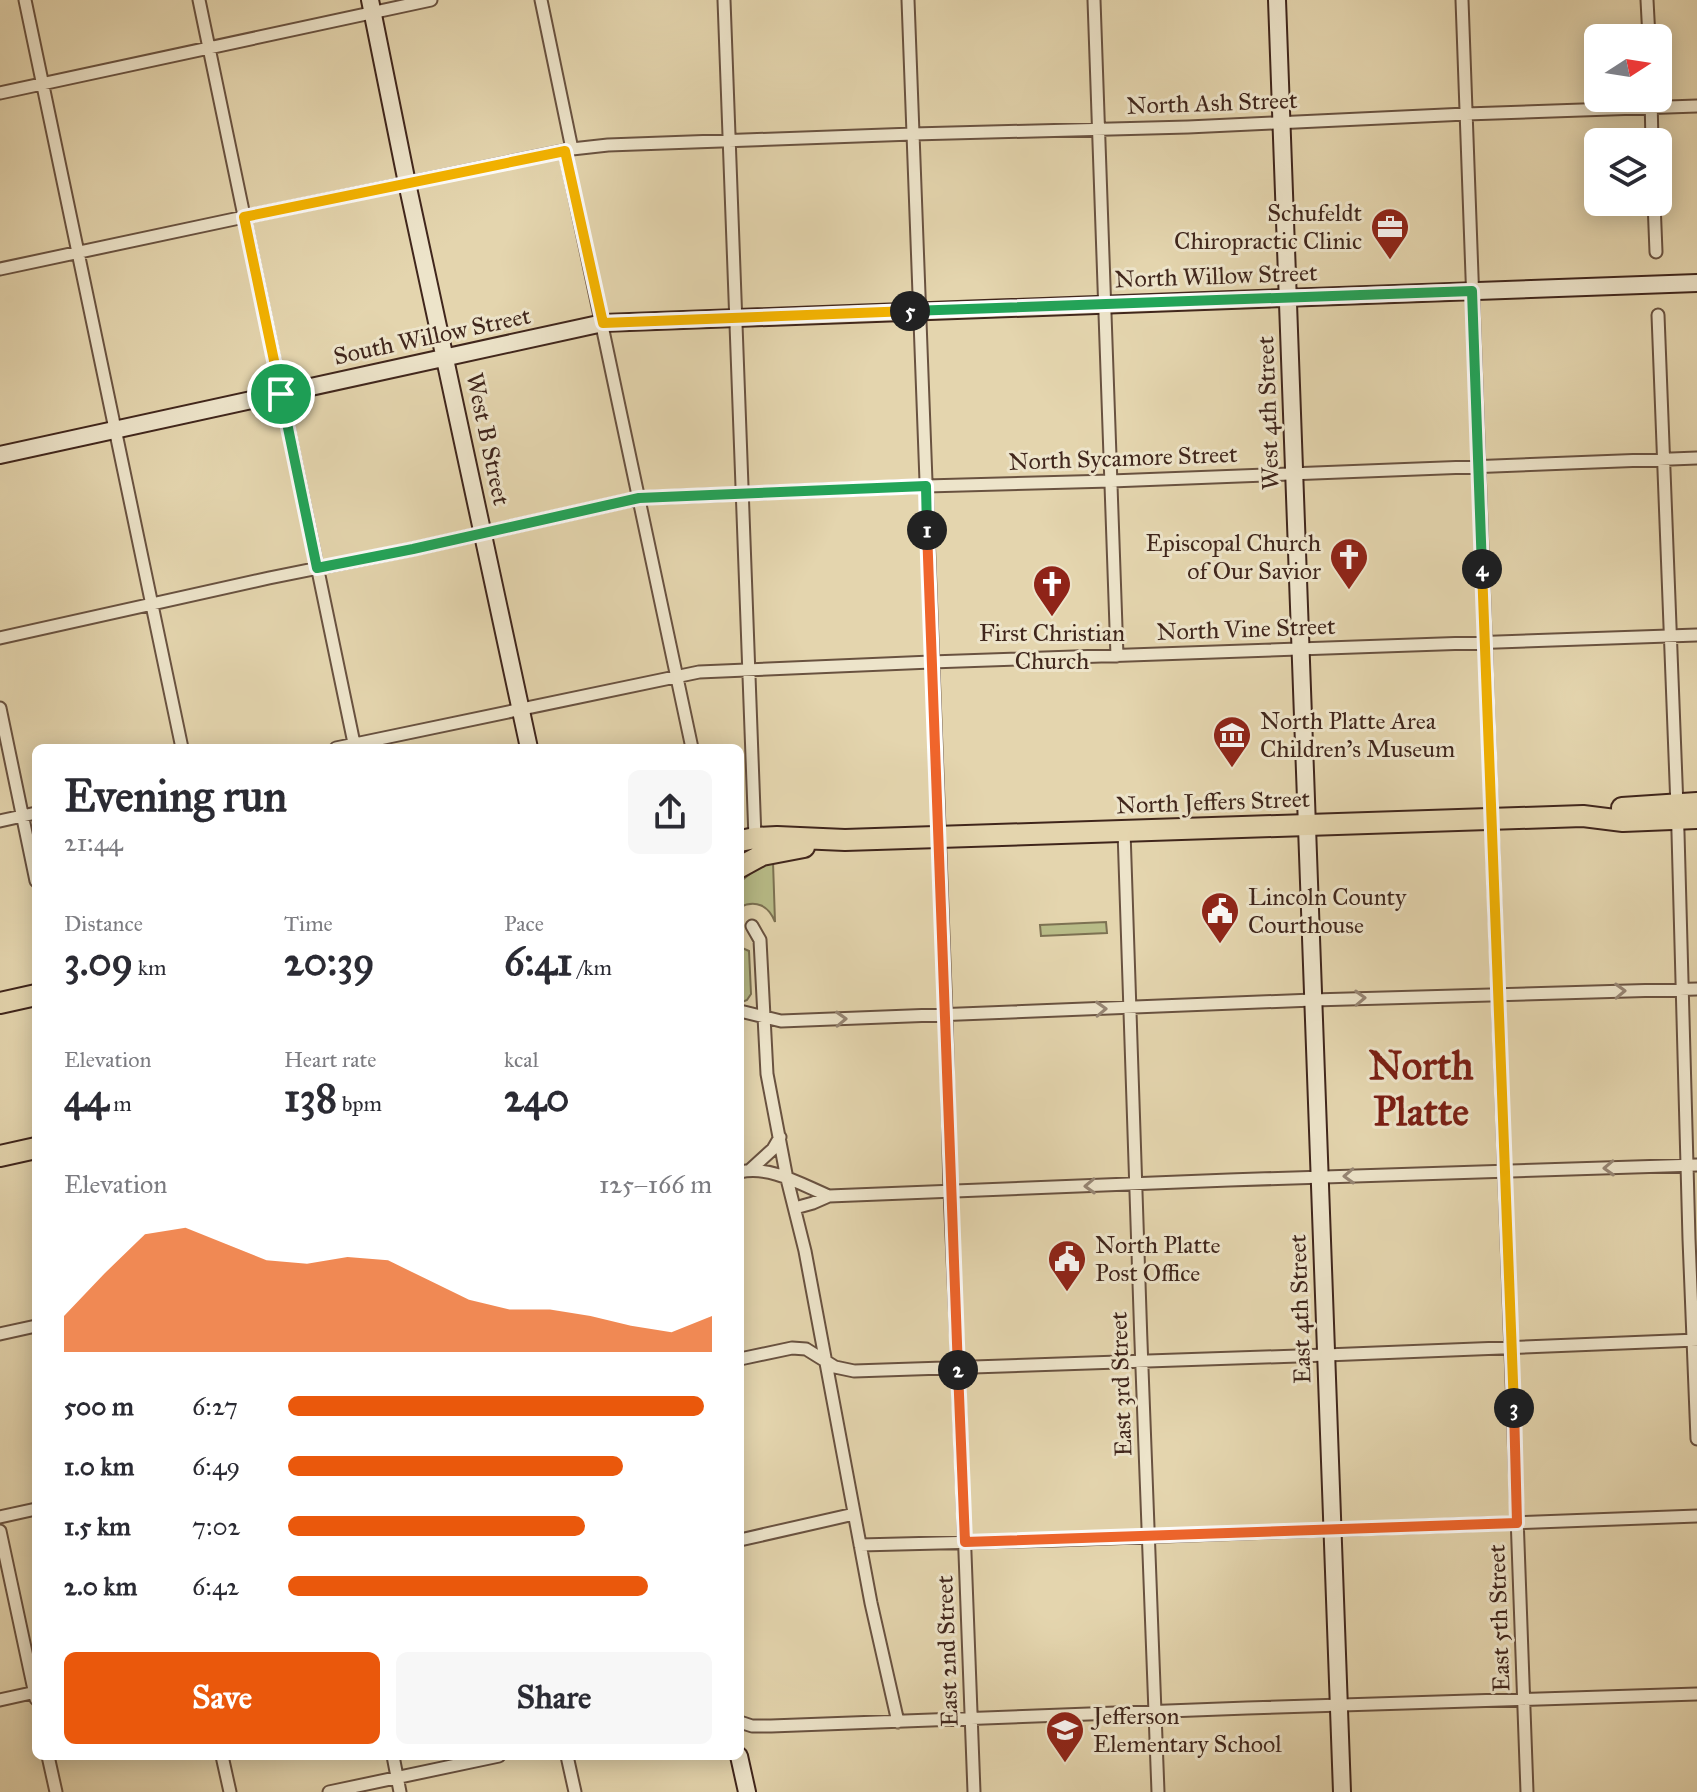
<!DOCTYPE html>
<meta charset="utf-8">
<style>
:root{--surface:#fff;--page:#f7f7f7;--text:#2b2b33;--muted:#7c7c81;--accent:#ea580c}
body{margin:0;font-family:"IM FELL Great Primer",serif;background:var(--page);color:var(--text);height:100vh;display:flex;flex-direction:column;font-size:30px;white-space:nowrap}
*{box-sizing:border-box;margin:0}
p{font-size:26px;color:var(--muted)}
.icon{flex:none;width:44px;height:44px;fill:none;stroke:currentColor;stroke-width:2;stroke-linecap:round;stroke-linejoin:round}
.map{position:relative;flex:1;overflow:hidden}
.drawer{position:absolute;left:32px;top:744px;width:712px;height:1016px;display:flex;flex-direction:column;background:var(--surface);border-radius:12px;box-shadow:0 4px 20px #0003}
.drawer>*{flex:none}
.needle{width:52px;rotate:78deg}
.controls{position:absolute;left:1584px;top:24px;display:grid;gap:16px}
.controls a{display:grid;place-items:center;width:88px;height:88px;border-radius:12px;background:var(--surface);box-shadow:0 4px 20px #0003;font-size:40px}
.pin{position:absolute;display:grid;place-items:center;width:68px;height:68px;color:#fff;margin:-34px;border:4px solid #fff;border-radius:50%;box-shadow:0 2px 8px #0007}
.km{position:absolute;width:40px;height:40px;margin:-20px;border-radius:50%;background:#222;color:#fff;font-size:22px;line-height:40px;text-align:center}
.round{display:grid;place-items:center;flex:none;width:84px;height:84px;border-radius:12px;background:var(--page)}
.headline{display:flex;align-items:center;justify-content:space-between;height:136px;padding:0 32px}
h1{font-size:44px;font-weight:700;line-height:60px}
.figures{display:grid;grid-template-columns:repeat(3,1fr);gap:12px;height:136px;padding:8px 32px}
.figures div{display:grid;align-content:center}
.figures b{font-size:40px;font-weight:700}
.figures small{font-size:22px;font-weight:400}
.figures p{font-size:22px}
.chart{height:224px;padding:16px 32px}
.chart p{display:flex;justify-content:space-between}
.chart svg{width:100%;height:144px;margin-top:8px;fill:var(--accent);opacity:.7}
.cta{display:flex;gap:16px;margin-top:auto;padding:16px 32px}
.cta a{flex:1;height:92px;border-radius:12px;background:var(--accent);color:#fff;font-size:32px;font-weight:700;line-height:92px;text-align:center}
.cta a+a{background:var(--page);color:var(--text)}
ul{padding:0 32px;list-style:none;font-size:26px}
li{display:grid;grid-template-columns:128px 96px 1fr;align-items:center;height:60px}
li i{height:20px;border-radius:10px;background:var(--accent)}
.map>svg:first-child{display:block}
.green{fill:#b8bc88;stroke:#7c7152;stroke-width:2}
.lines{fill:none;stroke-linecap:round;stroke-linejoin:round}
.street-casing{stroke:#695240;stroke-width:15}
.secondary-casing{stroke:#40261c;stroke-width:20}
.highway-casing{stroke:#40261c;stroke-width:24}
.street{stroke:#ede4ca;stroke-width:11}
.secondary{stroke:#ede4ca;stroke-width:16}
.highway{stroke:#e4d5ae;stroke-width:20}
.oneway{stroke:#968573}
.split-1-casing{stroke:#fff;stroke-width:16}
.split-2-casing{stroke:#fff;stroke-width:16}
.split-3-casing{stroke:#fff;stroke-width:16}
.split-4-casing{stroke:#fff;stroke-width:16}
.split-5-casing{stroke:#fff;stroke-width:16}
.split-6-casing{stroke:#fff;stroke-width:16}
.split-1{stroke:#22a559;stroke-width:10}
.split-2{stroke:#f0652b;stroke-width:10}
.split-3{stroke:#f0652b;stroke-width:10}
.split-4{stroke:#f5b400;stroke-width:10}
.split-5{stroke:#22a559;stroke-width:10}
.split-6{stroke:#f5b400;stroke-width:10}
.labels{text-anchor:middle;stroke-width:6;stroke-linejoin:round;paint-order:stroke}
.street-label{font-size:24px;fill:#40261c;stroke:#ede4ca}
.poi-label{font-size:24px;fill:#40261c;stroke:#ede4ca;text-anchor:start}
.town-label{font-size:40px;font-weight:bold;fill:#7a1f14;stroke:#ede4ca}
</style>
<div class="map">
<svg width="1697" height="1792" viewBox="0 0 1697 1792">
<rect width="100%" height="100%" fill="#e4d5ae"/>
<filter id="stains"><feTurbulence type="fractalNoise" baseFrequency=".0025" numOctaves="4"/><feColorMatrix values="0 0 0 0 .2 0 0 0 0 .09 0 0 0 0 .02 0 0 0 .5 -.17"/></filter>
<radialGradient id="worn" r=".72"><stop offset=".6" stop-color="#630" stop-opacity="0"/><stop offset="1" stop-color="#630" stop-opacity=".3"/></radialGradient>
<path class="green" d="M773,862L775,922C769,906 756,899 740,907V882L761,865Z
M1106,922L1107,933L1041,936L1040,925Z
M740,947L749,951L751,994L747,1000L740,1003Z"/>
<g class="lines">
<g class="street-casing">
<path id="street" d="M25,0L182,748
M199,0L355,748
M541,0L572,149
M724,0L755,838
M908,0L946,1016L950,1191L958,1368L974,1792
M1094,0L1117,656
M1462,0L1527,1792
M1647,0L1649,38
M0,93L431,0
M1651,98L1652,142
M565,151C608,350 648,549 692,748
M1654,202L1656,252
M0,269L244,217L572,149L608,145L913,134L1188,127L1466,114L1697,106
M1658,315L1678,833L1689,1239L1697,1439
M0,638L269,578L413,549L639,498L926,486L1111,481L1697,458
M0,708L36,881
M336,748L699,672L931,662L1697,635
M0,821L36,813
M1124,831C1133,1151 1146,1472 1158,1792
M752,926L760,940L767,1074L787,1179L805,1251L871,1603L898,1722
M740,1011L781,1021L1313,1000L1697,989
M751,1169L773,1149L780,1137
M740,1172C770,1165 802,1185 829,1196L1229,1180L1697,1165
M795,1208L813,1203L829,1196
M0,1334L36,1326
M740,1359L792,1348L806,1349L835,1367L854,1371L1326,1355L1697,1340
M0,1517L36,1509
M0,1531L36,1699
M740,1540L854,1514
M860,1545L1056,1540L1697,1516
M0,1700L36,1692
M740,1722L752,1726H771L1247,1708L1697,1694
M48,1756L56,1792
M222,1756L230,1792
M393,1756L400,1792
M567,1756L575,1792
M329,1792L499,1756"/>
</g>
<g class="secondary-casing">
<path id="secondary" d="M370,0L407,183L529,748
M1277,0L1342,1792
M0,455L603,323L1697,283
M739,1756L747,1792"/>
</g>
<g class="highway-casing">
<path id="highway" d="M1622,808L1697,803
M740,841L755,838L777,837L845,840L1583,816L1623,821L1697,818
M740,867L762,855L804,847
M0,1003L36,995
M0,1156L36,1148"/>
</g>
<use href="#street" class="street"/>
<use href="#secondary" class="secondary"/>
<use href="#highway" class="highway"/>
</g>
<defs><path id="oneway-chevron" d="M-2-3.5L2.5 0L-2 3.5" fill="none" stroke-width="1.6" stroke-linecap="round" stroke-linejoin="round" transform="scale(2)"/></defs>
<g class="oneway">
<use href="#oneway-chevron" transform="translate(1620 991) rotate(-2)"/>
<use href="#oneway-chevron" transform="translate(1360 998) rotate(-2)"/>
<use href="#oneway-chevron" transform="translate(1101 1009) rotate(-2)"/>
<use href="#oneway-chevron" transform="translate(841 1019) rotate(-2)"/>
<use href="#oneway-chevron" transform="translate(1609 1168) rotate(178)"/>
<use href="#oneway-chevron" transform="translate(1349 1176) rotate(178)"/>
<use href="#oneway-chevron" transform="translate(1090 1186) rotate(178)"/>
</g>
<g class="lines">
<g class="split-1-casing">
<path id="split-1" d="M281,394L317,568L413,549L639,498L926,486L927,530"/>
</g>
<g class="split-2-casing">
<path id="split-2" d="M927,530C936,810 947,1090 958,1370"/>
</g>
<g class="split-3-casing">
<path id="split-3" d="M958,1370L965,1542L1517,1523L1514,1408"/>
</g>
<g class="split-4-casing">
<path id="split-4" d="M1482,569L1514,1408"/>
</g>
<g class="split-5-casing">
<path id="split-5" d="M910,311L1472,291L1482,569"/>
</g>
<g class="split-6-casing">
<path id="split-6" d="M281,394L244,217L565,151L603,323L910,311"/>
</g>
<use href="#split-1" class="split-1"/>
<use href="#split-2" class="split-2"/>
<use href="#split-3" class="split-3"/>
<use href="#split-4" class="split-4"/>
<use href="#split-5" class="split-5"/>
<use href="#split-6" class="split-6"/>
</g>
<defs>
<g id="office-pin" transform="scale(2)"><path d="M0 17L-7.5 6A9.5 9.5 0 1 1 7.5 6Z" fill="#8f2418" stroke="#ede4ca"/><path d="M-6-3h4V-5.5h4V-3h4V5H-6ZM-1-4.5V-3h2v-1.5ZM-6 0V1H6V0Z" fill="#fff"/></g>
<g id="church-pin" transform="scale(2)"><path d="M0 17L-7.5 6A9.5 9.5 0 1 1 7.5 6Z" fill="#8f2418" stroke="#ede4ca"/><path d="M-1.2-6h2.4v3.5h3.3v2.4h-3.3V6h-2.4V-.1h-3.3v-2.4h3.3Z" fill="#fff"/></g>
<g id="museum-pin" transform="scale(2)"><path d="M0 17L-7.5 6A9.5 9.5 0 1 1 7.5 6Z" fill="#8f2418" stroke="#ede4ca"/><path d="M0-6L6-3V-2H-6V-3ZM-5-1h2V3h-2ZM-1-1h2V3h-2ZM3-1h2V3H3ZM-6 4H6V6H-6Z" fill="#fff"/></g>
<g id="civic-pin" transform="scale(2)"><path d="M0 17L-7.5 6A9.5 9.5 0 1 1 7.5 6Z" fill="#8f2418" stroke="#ede4ca"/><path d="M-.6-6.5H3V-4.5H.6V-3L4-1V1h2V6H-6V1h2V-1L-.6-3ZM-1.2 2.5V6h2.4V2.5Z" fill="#fff"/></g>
<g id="school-pin" transform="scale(2)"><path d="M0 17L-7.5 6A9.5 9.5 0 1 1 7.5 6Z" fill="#8f2418" stroke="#ede4ca"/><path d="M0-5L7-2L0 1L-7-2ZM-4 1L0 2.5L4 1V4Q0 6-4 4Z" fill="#fff"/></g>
</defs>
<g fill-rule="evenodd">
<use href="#office-pin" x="1390" y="227"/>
<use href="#church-pin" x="1349" y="557"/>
<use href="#church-pin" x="1052" y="584"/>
<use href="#museum-pin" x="1232" y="735"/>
<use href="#civic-pin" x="1220" y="911"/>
<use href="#civic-pin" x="1067" y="1259"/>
<use href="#school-pin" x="1065" y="1730"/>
</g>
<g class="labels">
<g class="street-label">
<text transform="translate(1212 103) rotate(-2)" y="8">North Ash Street</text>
<text transform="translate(1216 276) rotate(-2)" y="8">North Willow Street</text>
<text transform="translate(432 336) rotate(-12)" y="8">South Willow Street</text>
<text transform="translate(1268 413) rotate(-92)" y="8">West 4th Street</text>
<text transform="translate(488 439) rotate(78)" y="8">West B Street</text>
<text transform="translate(1123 458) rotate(-2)" y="8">North Sycamore Street</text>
<text transform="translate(1246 629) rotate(-2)" y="8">North Vine Street</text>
<text transform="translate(1213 802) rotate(-2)" y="8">North Jeffers Street</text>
<text transform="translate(1300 1309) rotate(-92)" y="8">East 4th Street</text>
<text transform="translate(1121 1384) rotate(-92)" y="8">East 3rd Street</text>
<text transform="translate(1499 1618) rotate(-92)" y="8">East 5th Street</text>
<text transform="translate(947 1651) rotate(-92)" y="8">East 2nd Street</text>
</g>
<g class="poi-label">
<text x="1362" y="221" text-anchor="end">Schufeldt<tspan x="1362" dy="28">Chiropractic Clinic</tspan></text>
<text x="1321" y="551" text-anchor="end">Episcopal Church<tspan x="1321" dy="28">of Our Savior</tspan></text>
<text x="1052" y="641" text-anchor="middle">First Christian<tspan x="1052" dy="28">Church</tspan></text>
<text x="1260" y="729">North Platte Area<tspan x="1260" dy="28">Children's Museum</tspan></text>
<text x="1248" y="905">Lincoln County<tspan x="1248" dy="28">Courthouse</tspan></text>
<text x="1095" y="1253">North Platte<tspan x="1095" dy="28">Post Office</tspan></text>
<text x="1093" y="1724">Jefferson<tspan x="1093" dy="28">Elementary School</tspan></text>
</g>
<g class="town-label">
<text x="1421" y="1079">North<tspan x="1421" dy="46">Platte</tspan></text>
</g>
</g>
<rect width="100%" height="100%" filter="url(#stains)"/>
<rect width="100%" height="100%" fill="url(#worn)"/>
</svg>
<div class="controls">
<a><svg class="needle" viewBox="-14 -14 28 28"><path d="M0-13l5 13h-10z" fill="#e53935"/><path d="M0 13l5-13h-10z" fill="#7c7c81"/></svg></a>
<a><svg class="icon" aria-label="layers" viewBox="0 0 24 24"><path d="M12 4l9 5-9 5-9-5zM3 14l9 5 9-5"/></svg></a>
</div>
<div class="pin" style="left:281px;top:394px;background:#1e9e55"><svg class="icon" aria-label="arrive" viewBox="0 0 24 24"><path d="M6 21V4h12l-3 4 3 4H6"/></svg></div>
<b class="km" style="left:927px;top:530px">1</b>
<b class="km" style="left:958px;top:1370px">2</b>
<b class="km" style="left:1514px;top:1408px">3</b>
<b class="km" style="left:1482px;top:569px">4</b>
<b class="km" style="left:910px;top:311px">5</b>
<section class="drawer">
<div class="headline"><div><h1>Evening run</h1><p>21:44</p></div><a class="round"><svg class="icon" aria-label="share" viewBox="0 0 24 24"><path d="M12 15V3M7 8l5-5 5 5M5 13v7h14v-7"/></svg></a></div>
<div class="figures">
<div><p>Distance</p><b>3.09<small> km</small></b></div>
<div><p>Time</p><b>20:39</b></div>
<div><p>Pace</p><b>6:41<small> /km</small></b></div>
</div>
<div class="figures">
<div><p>Elevation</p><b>44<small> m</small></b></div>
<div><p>Heart rate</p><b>138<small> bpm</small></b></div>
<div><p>kcal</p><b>240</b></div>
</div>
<div class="chart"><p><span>Elevation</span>125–166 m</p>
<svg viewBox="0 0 160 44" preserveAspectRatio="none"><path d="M0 44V33L10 20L20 8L30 6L40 11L50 16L60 17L70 15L80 16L90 22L100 28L110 31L120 31L130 33L140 36L150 38L160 33V44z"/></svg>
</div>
<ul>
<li><b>500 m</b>6:27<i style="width:98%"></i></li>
<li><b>1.0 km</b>6:49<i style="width:79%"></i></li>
<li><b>1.5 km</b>7:02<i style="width:70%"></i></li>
<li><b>2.0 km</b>6:42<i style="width:85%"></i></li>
</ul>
<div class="cta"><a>Save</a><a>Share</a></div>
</section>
</div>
